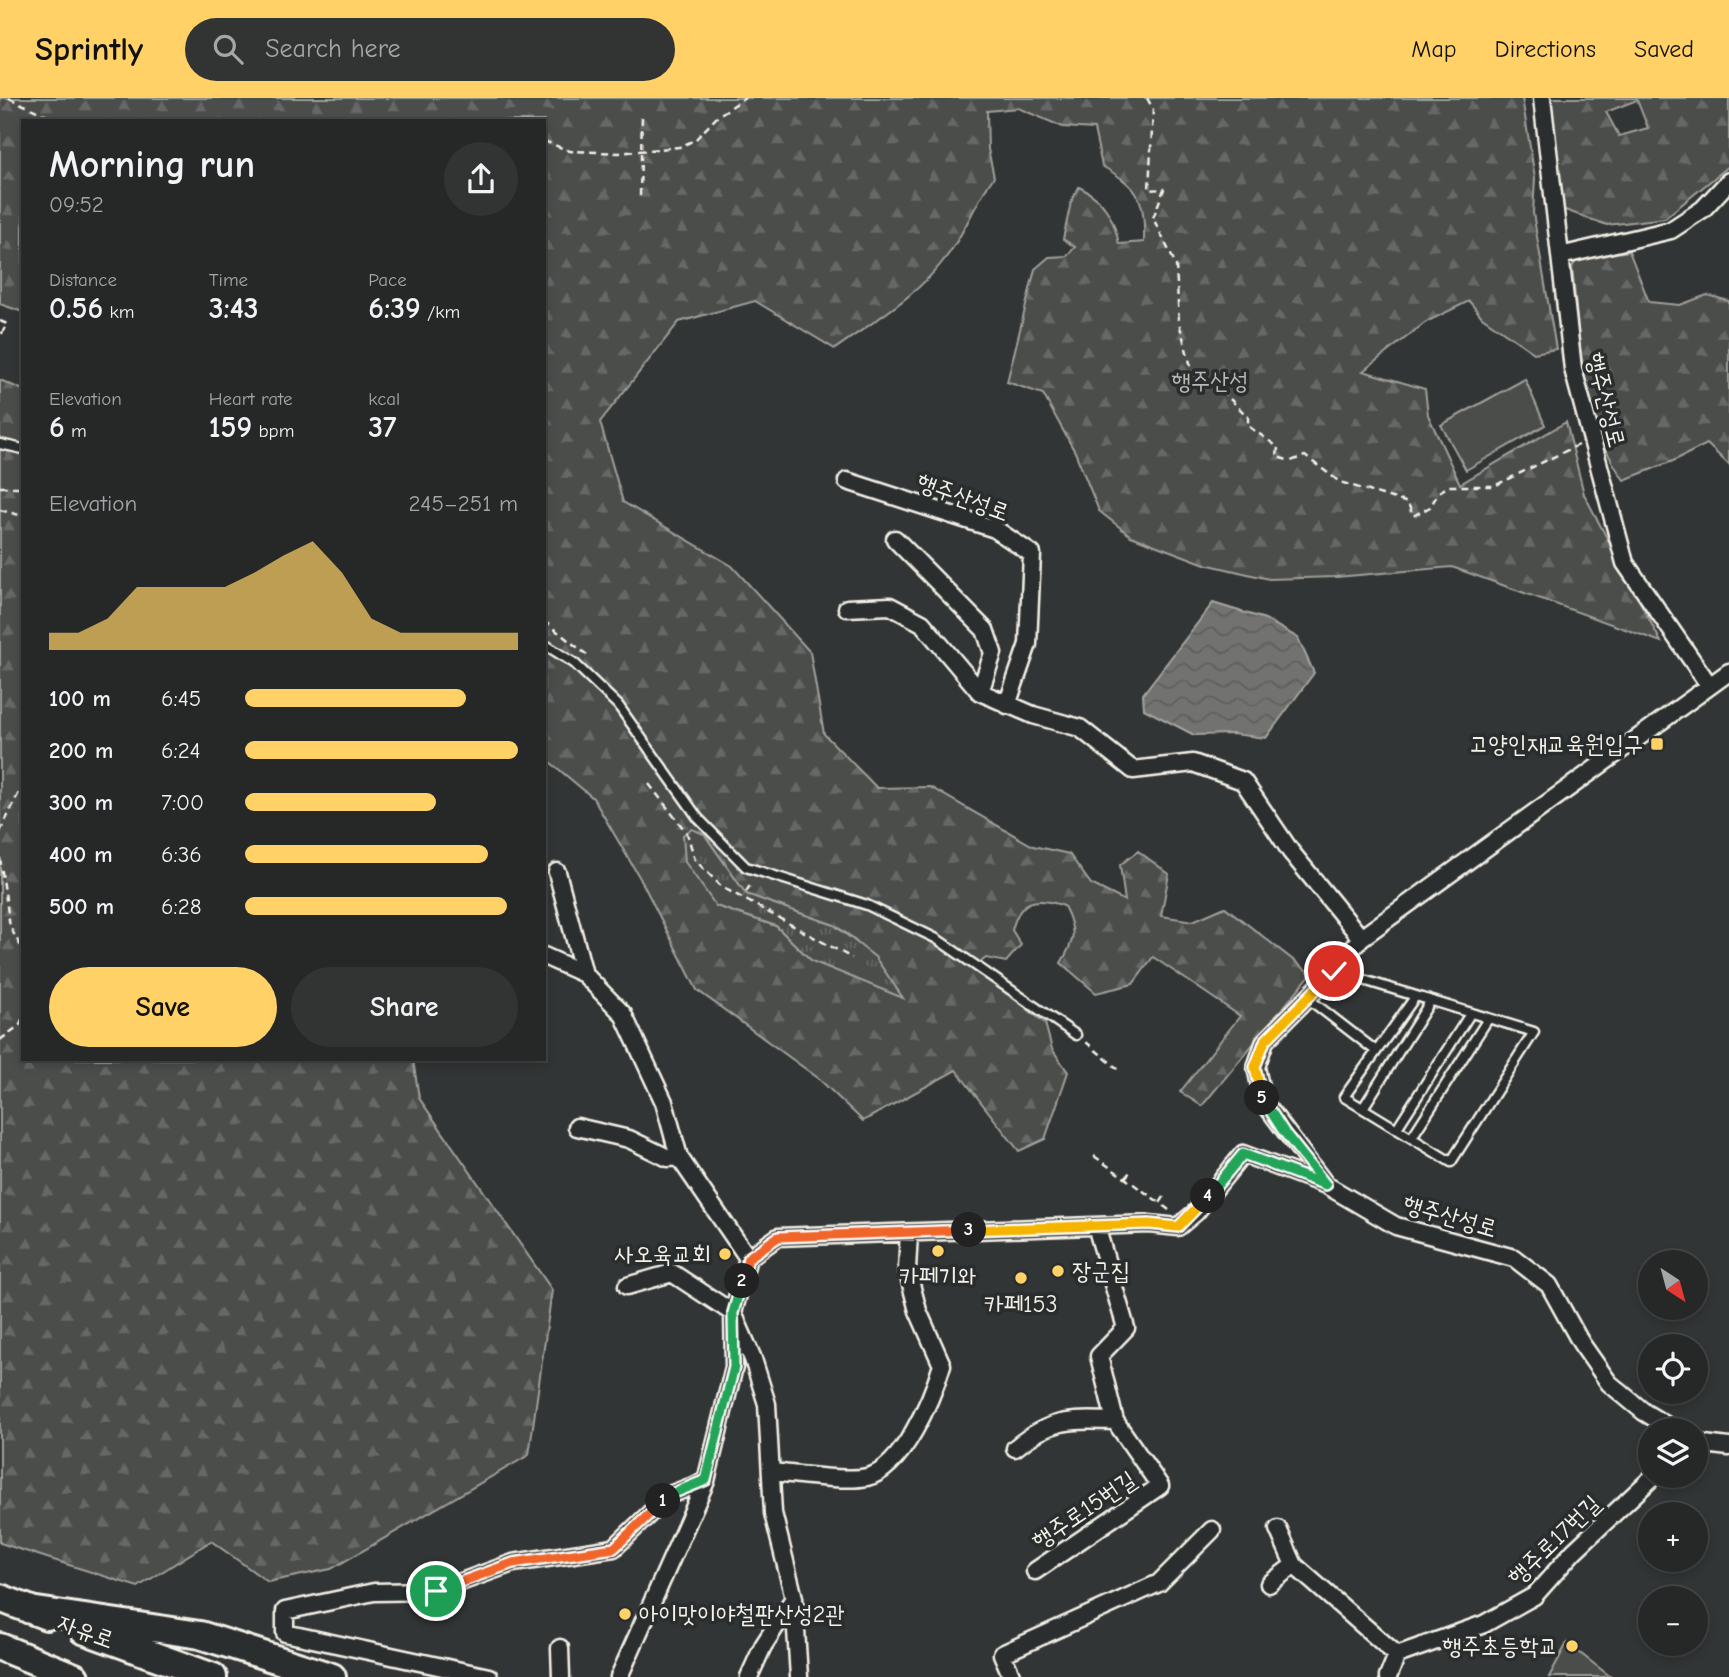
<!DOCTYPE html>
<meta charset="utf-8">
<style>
:root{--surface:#262828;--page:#323434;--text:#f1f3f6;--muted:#a4a6a8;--line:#424445;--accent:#ffd166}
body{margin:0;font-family:"Comic Neue","Poor Story",sans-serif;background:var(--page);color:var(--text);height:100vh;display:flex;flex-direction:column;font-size:26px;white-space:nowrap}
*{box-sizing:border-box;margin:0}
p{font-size:23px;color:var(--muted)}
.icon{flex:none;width:38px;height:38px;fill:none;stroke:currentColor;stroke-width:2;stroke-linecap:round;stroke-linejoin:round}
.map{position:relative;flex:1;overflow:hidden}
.drawer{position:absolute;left:21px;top:21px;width:525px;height:942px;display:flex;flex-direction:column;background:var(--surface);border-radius:0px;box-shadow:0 4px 10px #0003,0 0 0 2px var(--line)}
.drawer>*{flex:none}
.needle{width:46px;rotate:144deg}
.tools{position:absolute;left:1638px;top:1152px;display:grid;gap:14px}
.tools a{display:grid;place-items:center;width:70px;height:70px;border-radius:50%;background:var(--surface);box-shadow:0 4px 10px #0003,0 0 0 2px var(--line);font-size:35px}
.pin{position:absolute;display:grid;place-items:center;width:60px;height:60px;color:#fff;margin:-30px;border:4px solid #fff;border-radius:50%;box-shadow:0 2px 7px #0007}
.km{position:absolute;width:35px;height:35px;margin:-18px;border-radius:50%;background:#222;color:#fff;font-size:19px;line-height:35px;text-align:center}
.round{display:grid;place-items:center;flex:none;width:74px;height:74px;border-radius:37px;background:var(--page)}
.summary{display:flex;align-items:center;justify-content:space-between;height:119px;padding:0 28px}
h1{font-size:38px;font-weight:700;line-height:52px}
.stats{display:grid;grid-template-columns:repeat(3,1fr);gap:10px;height:119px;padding:7px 28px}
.stats div{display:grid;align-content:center}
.stats b{font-size:30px;font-weight:700}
.stats small{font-size:19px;font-weight:400}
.stats p{font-size:19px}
.chart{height:196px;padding:14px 28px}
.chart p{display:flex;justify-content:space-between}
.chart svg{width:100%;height:126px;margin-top:7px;fill:var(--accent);opacity:.7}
.button{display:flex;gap:14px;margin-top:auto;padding:14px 28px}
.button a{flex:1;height:80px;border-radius:42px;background:var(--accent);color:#111;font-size:28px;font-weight:700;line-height:80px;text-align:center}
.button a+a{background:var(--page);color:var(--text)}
ul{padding:0 28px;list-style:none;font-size:23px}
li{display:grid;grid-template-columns:112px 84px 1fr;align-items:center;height:52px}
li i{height:18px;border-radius:9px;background:var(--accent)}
header{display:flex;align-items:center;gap:42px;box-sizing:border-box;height:98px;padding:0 35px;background:var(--accent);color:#111}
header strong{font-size:33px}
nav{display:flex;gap:38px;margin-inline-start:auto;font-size:24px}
.search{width:490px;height:63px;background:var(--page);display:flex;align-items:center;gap:18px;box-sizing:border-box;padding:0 24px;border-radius:38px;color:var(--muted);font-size:26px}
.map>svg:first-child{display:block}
.forest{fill:url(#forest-firs);stroke:#a09f9a;stroke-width:2;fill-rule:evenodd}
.park{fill:url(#park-tufts);stroke:#a09f9a;stroke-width:2}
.pitch{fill:#4b4d4c;stroke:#a09f9a;stroke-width:2}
.water{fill:url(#water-waves);stroke:#a6a5a0;stroke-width:2}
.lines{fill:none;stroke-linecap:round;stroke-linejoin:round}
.service-casing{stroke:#f4f1e8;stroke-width:13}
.minor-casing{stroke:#f4f1e8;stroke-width:21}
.trunk-casing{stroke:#f4f1e8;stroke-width:32}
.path{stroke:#f4f1e8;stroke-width:2.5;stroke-dasharray:7 5;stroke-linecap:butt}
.service{stroke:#2a2d2e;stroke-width:8}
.minor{stroke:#2a2d2e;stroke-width:16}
.trunk{stroke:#2a2d2e;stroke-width:26}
.split-1-casing{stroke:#fff;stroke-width:14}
.split-2-casing{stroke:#fff;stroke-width:14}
.split-3-casing{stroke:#fff;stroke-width:14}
.split-4-casing{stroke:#fff;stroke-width:14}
.split-5-casing{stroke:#fff;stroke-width:14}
.split-6-casing{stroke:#fff;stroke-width:14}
.split-1{stroke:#f0652b;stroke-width:9}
.split-2{stroke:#22a559;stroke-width:9}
.split-3{stroke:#f0652b;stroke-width:9}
.split-4{stroke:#f5b400;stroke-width:9}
.split-5{stroke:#22a559;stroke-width:9}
.split-6{stroke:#f5b400;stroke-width:9}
.poi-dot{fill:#ffd166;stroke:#2a2d2e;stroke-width:2.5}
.labels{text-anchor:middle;stroke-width:7;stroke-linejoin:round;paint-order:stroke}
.park-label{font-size:24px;fill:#b9b8b1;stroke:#2a2d2e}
.street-label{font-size:24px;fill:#f4f1e8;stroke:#2a2d2e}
.poi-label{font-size:24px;fill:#f4f1e8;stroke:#2a2d2e;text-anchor:end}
</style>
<header>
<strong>Sprintly</strong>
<div class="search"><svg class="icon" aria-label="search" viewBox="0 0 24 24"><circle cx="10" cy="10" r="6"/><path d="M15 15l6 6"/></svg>Search here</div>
<nav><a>Map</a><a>Directions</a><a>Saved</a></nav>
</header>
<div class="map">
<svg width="1729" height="1579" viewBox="0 0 1729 1579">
<defs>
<pattern id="forest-firs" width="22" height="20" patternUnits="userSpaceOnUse" patternTransform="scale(1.75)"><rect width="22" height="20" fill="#4b4d4c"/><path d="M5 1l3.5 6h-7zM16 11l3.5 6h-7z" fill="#666766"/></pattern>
<pattern id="park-tufts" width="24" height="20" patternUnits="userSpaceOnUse" patternTransform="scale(1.75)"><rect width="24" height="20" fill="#4b4d4c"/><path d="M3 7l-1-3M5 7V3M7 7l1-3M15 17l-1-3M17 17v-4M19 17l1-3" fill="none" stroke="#666766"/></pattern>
<pattern id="water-waves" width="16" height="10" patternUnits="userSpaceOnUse" patternTransform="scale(1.75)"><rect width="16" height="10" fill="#727370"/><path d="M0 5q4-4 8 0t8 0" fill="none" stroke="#5e5e5b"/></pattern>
</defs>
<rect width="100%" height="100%" fill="#323535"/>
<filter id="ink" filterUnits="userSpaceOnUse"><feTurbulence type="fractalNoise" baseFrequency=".0143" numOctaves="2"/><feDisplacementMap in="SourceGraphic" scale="14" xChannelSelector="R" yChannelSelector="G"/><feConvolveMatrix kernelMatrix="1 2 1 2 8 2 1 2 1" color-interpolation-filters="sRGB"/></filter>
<g filter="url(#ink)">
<path class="forest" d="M0,0H1522L1535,80L1533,115L1556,251L1534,255L1482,219L1469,203L1426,224L1363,273L1425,291L1428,317L1460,386L1566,324L1584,396L1661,544L1452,469L1336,479L1269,481L1205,466L1131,438L1099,413L1075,354L1043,296L1007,284L1035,171L1049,159L1067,158L1075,149L1063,141L1071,104L1079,89C1104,101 1114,120 1119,146L1144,144C1145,101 1140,90 1102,68L1094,31L1063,29L1018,10L987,13L988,51L994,79C975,104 966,133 947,158C918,198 874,223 835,251L755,203L679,224L600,324L623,404L732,468L810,554L824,636L877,690L930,689L1033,748L1069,756L1091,786L1125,803L1120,767L1138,753L1169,776L1161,818L1193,823L1225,809L1311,876L1202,1008L1180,994L1240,918L1153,859L1133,886L1096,895L1061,865C1075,842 1077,834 1064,808C1035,798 1020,801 1012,832L1021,847L1006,864L986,860L974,869L1045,925L1052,951L1068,974L1045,1041L1019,1053L956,972L863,1023L818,980L697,892L641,782L593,700L544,659V23H23V214L0,206ZM704,736L746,796L834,827L853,840L902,899L812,863L776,828L716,808Z
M1551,0H1729V68L1665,120L1607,127L1562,111ZM1637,2L1648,30L1619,38L1606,14Z
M1629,153L1649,204L1680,207L1707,197L1729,203V367L1707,346L1673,363L1624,382C1580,322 1580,241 1572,169L1578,161Z
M0,282L23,292V961H413L419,1000L552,1192L529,1357L331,1471L268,1484L211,1443L138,1489L0,1445Z"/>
<path class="park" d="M692,731L704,736L746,796L834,827L875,859L903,900L812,863L776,828L716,808L685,764L683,737Z"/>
<path class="pitch" d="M1525,281L1545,327L1466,372L1441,327Z
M1567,1545L1611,1579H1549Z"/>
<path class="water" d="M1213,505L1265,521L1298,540L1314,575L1266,640L1233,636L1194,637L1144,611L1143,596Z"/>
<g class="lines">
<g class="service-casing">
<path id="service" d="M0,346L23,351
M544,546L574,565L618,607L698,720L746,769L867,807L937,841L1076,937
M1334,873L1534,934L1451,1064L1344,999L1415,899
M1306,899L1376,953
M1363,1010L1430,904
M1397,1030L1470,916
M1412,1039L1488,921"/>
</g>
<g class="minor-casing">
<path id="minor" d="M1542,0L1573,271L1625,465L1709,587
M1560,158L1671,132L1703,111L1729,83
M847,383L995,431L1032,456L1028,546L1007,607
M895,441L985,532L993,555L980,594
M847,510L890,508L922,525L980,594L1033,617L1080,630L1133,672L1193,665L1243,683L1291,754L1361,840
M557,774L584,876
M544,858L584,876L623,916L664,1004L679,1059L748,1160
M577,1029L629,1041L668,1060L679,1059
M627,1188L672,1175L733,1215L753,1261L767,1306L773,1415L794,1500L799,1579
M1674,1332L1644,1314L1609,1285L1581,1245L1549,1187L1514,1160L1396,1128L1326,1087L1263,1003L1256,969L1265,943L1334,873L1361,840L1729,574
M1696,1345L1729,1349
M1015,1350C1051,1320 1070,1322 1115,1323
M771,1374C795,1376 846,1384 867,1379C903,1371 932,1300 942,1267L918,1213L907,1171L909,1135
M1278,1431L1294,1467L1397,1557
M1035,1473L1160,1388L1115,1323L1099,1258L1126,1230L1096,1128
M1269,1486L1294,1467
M560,1550L561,1579
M489,1579L285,1535V1513L374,1494L436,1493L513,1465L614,1450L669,1397L706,1383
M619,1579L706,1383L734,1269L733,1215L748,1160L778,1139L1149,1126L1178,1129L1196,1114L1243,1056L1326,1087
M749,1579L763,1548L794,1500
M1012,1579L1002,1556L1159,1485L1212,1432
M1388,1579L1397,1557L1484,1526L1534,1498L1574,1453L1655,1377"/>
</g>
<g class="trunk-casing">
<path id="trunk" d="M0,1500L47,1518
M30,1512L200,1537L332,1579
M83,1532L213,1579
M0,1549L75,1579"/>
</g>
<path class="path" d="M9,0L58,23
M1147,0L1153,11L1149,92L1164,91L1153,120L1176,167L1179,225L1193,276L1220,291L1248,319V328L1278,349L1277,359L1291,363L1305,358L1340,384L1408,405L1413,418L1430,409L1439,394L1449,388H1494L1578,347
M544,43L570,53L619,55L679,49L695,42L719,17L745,0
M640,98L642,17
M0,223L7,226L0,239
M0,389H23
M0,412L23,418
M23,432V457
M544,523L591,560
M649,686L687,735L695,762L722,789L852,860
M0,734L23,686
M0,760L10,829L23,852
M746,794L752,784
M0,942L20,927L23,918
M1086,944L1118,971
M1094,1058L1160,1105
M1125,1080L1130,1074
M1164,1099L1160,1105L1169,1112"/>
<use href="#service" class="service"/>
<use href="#minor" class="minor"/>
<use href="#trunk" class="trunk"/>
</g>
</g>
<g class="lines" filter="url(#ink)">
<g class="split-1-casing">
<path id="split-1" d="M436,1493L513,1465L614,1450L663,1403"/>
</g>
<g class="split-2-casing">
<path id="split-2" d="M663,1403L669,1397L706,1382L734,1269L733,1215L742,1183"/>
</g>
<g class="split-3-casing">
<path id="split-3" d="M742,1183L748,1160L778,1139L969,1132"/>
</g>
<g class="split-4-casing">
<path id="split-4" d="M969,1132L1149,1126L1178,1129L1208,1098"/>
</g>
<g class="split-5-casing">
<path id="split-5" d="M1208,1098L1243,1056L1326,1087L1284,1034L1262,1000"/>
</g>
<g class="split-6-casing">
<path id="split-6" d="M1262,1000L1255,969L1265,943L1334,873"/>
</g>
<use href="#split-1" class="split-1"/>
<use href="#split-2" class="split-2"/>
<use href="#split-3" class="split-3"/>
<use href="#split-4" class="split-4"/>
<use href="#split-5" class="split-5"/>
<use href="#split-6" class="split-6"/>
</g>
<g class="poi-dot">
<rect x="1650" y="639" width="14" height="14" rx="3.5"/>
<circle cx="938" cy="1153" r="7"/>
<circle cx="725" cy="1156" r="7"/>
<circle cx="1058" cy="1173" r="7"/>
<circle cx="1021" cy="1180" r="7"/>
<circle cx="625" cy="1516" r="7"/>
<circle cx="1572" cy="1548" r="7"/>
</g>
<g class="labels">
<g class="park-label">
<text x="1210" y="291">행주산성</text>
</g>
<g class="street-label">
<text transform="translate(1606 302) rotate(76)" y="8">행주산성로</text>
<text transform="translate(963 399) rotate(20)" y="8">행주산성로</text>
<text transform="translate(1450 1118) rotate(16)" y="8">행주산성로</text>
<text transform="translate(1084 1412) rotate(-34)" y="8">행주로15번길</text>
<text transform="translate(1554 1442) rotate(-44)" y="8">행주로17번길</text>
<text transform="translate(86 1533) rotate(20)" y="8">자유로</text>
</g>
<g class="poi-label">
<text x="1643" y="654">고양인재교육원입구</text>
<text x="711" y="1164">사오육교회</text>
<text x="1072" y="1181" text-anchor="start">장군집</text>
<text x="938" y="1186" text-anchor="middle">카페기와</text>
<text x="1021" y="1214" text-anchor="middle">카페153</text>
<text x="639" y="1524" text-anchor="start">아이맛이야철판산성2관</text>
<text x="1558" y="1556">행주초등학교</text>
</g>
</g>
</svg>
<div class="tools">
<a><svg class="needle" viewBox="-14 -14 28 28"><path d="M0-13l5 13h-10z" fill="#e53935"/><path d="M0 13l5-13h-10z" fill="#a4a6a8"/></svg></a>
<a><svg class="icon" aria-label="locate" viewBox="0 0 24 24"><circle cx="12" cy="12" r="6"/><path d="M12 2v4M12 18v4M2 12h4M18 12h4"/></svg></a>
<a><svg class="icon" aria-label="layers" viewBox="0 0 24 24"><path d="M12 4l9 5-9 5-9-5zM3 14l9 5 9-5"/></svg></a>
<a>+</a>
<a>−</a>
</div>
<div class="pin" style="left:436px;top:1493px;background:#1e9e55"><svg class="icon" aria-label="arrive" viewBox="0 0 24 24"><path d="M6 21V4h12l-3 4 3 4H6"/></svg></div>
<div class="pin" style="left:1334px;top:873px;background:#d93025"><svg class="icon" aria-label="check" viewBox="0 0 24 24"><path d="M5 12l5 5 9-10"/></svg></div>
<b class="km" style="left:663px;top:1403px">1</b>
<b class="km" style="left:742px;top:1183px">2</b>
<b class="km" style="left:969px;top:1132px">3</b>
<b class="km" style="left:1208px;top:1098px">4</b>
<b class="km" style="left:1262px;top:1000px">5</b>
<section class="drawer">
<div class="summary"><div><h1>Morning run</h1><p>09:52</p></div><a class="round"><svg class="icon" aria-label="share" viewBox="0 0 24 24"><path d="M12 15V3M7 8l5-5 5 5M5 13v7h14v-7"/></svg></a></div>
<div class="stats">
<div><p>Distance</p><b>0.56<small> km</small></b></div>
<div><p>Time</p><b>3:43</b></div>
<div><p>Pace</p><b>6:39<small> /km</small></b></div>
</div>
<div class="stats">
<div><p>Elevation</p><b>6<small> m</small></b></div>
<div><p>Heart rate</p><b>159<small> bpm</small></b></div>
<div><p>kcal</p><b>37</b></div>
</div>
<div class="chart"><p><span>Elevation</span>245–251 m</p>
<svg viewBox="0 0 160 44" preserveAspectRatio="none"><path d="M0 44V38L10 38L20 33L30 22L40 22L50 22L60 22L70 17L80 11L90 6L100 17L110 33L120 38L130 38L140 38L150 38L160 38V44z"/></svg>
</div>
<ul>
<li><b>100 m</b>6:45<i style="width:81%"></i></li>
<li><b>200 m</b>6:24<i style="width:100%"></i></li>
<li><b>300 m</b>7:00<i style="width:70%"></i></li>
<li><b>400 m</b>6:36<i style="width:89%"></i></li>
<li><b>500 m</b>6:28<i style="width:96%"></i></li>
</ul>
<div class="button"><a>Save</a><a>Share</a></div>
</section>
</div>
